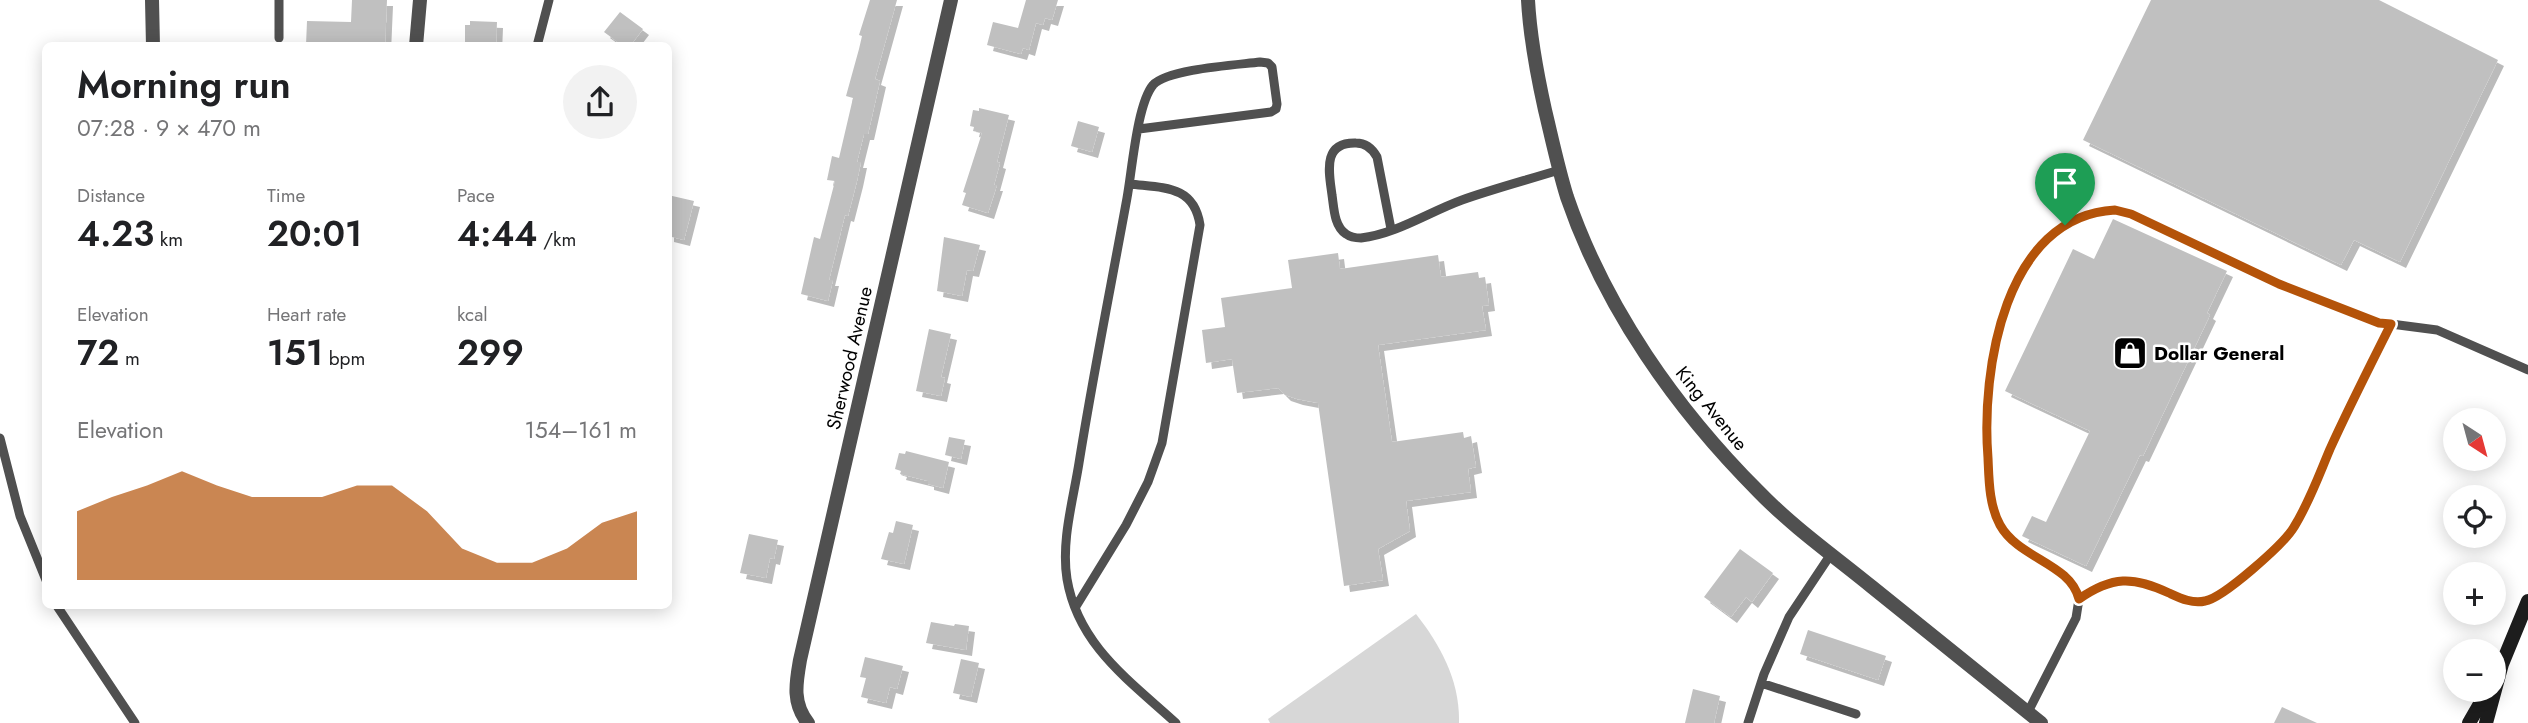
<!DOCTYPE html>
<meta charset="utf-8">
<style>
:root{--surface:#fff;--page:#f2f2f2;--text:#202124;--muted:#757577;--accent:#b45309}
body{margin:0;font-family:Jost,sans-serif;background:var(--page);color:var(--text);height:100vh;display:flex;flex-direction:column;font-size:26px;white-space:nowrap}
*{box-sizing:border-box;margin:0}
p{font-size:23px;color:var(--muted)}
.icon{flex:none;width:38px;height:38px;fill:none;stroke:currentColor;stroke-width:2;stroke-linecap:round;stroke-linejoin:round}
.map{position:relative;flex:1;overflow:hidden}
.details{position:absolute;left:42px;top:42px;width:630px;height:567px;display:flex;flex-direction:column;background:var(--surface);border-radius:10px;box-shadow:0 4px 18px #0003}
.details>*{flex:none}
.needle{width:46px;rotate:144deg}
.controls{position:absolute;left:2443px;top:408px;display:grid;gap:14px}
.controls a{display:grid;place-items:center;width:63px;height:63px;border-radius:50%;background:var(--surface);box-shadow:0 4px 18px #0003;font-size:35px}
.pin{position:absolute;display:grid;place-items:center;width:60px;height:60px;color:#fff;margin:-72px -30px;border-radius:50% 50% 50% 0;rotate:-45deg;box-shadow:0 0 7px #0007}
.pin .icon{rotate:45deg}
.round{display:grid;place-items:center;flex:none;width:74px;height:74px;border-radius:37px;background:var(--page)}
.headline{display:flex;align-items:center;justify-content:space-between;height:119px;padding:0 35px}
h1{font-size:38px;font-weight:600;line-height:52px}
.stats{display:grid;grid-template-columns:repeat(3,1fr);gap:10px;height:119px;padding:7px 35px}
.stats div{display:grid;align-content:center}
.stats b{font-size:35px;font-weight:600}
.stats small{font-size:19px;font-weight:400}
.stats p{font-size:19px}
.chart{height:196px;padding:14px 35px}
.chart p{display:flex;justify-content:space-between}
.chart svg{width:100%;height:126px;margin-top:7px;fill:var(--accent);opacity:.7}
.map>svg:first-child{display:block}
.green{fill:#d7d7d7}
.building{fill:#c0c0c0;filter:url(#shadow)}
.lines{fill:none;stroke-linecap:round;stroke-linejoin:round}
.service{stroke:#505050;stroke-width:9}
.minor{stroke:#505050;stroke-width:14}
.tertiary{stroke:#505050;stroke-width:14}
.secondary{stroke:#1d1d1d;stroke-width:14}
.route-casing{stroke:#fff;stroke-width:14}
.route{stroke:#b45309;stroke-width:9}
.labels{text-anchor:middle;stroke-width:5;stroke-linejoin:round;paint-order:stroke}
.poi-label{font-size:19px;font-weight:bold;fill:#000;stroke:#fff;text-anchor:start}
.street-label{font-size:19px;fill:#000;stroke:#fff}
</style>
<div class="map">
<svg width="2528" height="723" viewBox="0 0 2528 723">
<defs>
<filter id="shadow"><feDropShadow dx="6" dy="6" stdDeviation="0" flood-color="#0004"/></filter>
</defs>
<rect width="100%" height="100%" fill="#fff"/>
<path class="green" d="M1416,614C1441,646 1460,681 1459,723H1270L1268,719Z"/>
<path class="building" d="M352,0H387L385,46L306,45L307,21L351,22Z
M870,0H897L875,79L880,81L868,134H864L857,162H861L857,181L848,216L845,215L829,280H833L828,301L801,294L814,237L820,239L835,181L827,180L832,156L839,158L853,98L846,96L859,49L862,36L859,35Z
M1026,0H1058L1052,20L1045,18L1043,25L1036,23L1029,50L1023,48L1021,54L987,45L993,22L1018,28Z
M2151,0H2379L2498,60L2400,262L2354,240L2341,265L2083,140Z
M620,12L643,29L630,46H623L604,32Z
M470,21L497,22L496,46H465V25H470Z
M979,108L1009,115L997,162L1000,163L994,185H997L988,213L962,205L966,193L963,192L982,133L973,131L974,127L970,126L973,110L979,111Z
M1078,121L1099,127L1092,152L1071,146Z
M668,195L694,201L684,240L668,236Z
M2113,219L2227,271L2207,313L2210,315L2143,456L2140,455L2086,566L2022,536L2032,516L2046,522L2090,431L2005,391L2073,249L2094,259Z
M944,237L980,245L973,271L967,270L962,296L937,291Z
M1338,253L1340,269L1438,255L1441,277L1478,272L1479,278L1485,277L1489,305L1482,306L1486,330L1378,345L1392,442L1463,432L1464,438L1471,436L1476,467L1468,469L1471,492L1406,501L1410,531L1378,549L1383,580L1344,586L1318,403L1297,399L1285,395L1278,388L1237,393L1232,359L1206,363L1202,330L1225,327L1221,298L1292,288L1288,260Z
M929,329L951,334L941,377L945,378L941,396L916,391Z
M949,437L965,440L961,459L945,455Z
M906,451L949,462L943,488L928,484V481L900,474L901,471L895,469L899,453L905,454Z
M896,521L913,525L904,564L881,559L889,532L893,533Z
M749,534L778,540L774,559L770,558L766,578L740,573Z
M1740,549L1773,573L1752,602L1746,597L1731,617L1704,597Z
M931,622L954,626L955,624L969,626L966,650L926,643Z
M1808,630L1886,656L1878,680L1800,654Z
M865,657L903,666L897,689L890,687L886,703L861,697L866,678L860,677Z
M961,659L979,663L971,697L953,693Z
M1693,689L1720,696L1714,723H1685Z
M2282,707L2317,723H2274Z"/>
<g class="lines">
<path class="service" d="M279,38V0
M537,46L549,0
M1139,129L1271,112L1276,109L1277,104L1272,67L1268,63L1260,62C1236,65 1168,69 1153,85C1137,104 1132,171 1127,198C1111,286 1093,375 1079,463C1073,501 1061,541 1067,579C1078,645 1129,680 1176,723
M1391,229L1377,157C1372,148 1366,143 1356,143C1322,142 1329,172 1332,195C1334,208 1334,226 1346,234C1350,237 1357,238 1361,238C1396,234 1429,212 1462,200C1493,189 1527,180 1559,170
M0,438L20,516L46,580
M2079,599C2068,559 2008,560 1994,510C1990,496 1990,482 1988,468C1982,390 1993,258 2075,221C2095,211 2110,209 2131,214C2194,243 2255,275 2319,300C2342,309 2366,321 2391,324
M57,606L135,723
M1075,608L1126,525L1148,482L1162,443L1200,225C1194,185 1163,188 1130,184
M1761,683L1856,714
M2028,712L2076,618L2079,599C2085,595 2091,590 2097,586C2141,564 2177,615 2218,596L2277,547L2295,526L2355,395L2391,324L2437,330L2528,370
M1748,723L1764,674L1789,617L1831,554"/>
<path class="minor" d="M152,0L153,46
M416,46L420,0"/>
<path class="tertiary" d="M1528,0C1530,37 1537,74 1545,110C1552,139 1558,168 1567,197C1605,308 1676,409 1759,492C1793,527 1834,556 1872,587C1928,632 1985,678 2041,723
M808,723C792,703 796,683 800,660L951,0"/>
<path class="secondary" d="M2469,723L2488,690
M2486,723L2502,664L2528,601"/>
</g>
<g class="lines">
<g class="route-casing">
<path id="route" d="M2115,210L2131,214L2279,284L2379,323L2391,324C2370,366 2349,407 2330,449C2319,475 2309,503 2294,527C2284,544 2223,598 2205,601C2192,604 2180,598 2169,593C2133,576 2112,576 2079,599C2070,563 2019,559 2000,525C1989,505 1989,480 1988,458C1981,371 2004,216 2115,210Z"/>
</g>
<use href="#route" class="route"/>
</g>
<defs>
<g id="shop-square" transform="scale(1.75)"><rect x="-9" y="-9" width="18" height="18" rx="4" fill="#000" stroke="#fff"/><path d="M-5-2.5h2.3a2.7 3.5 0 0 1 5.4 0H5L5.5 6h-11ZM-1.5-2.5h3a1.5 2.3 0 0 0-3 0Z" fill="#fff"/></g>
</defs>
<g fill-rule="evenodd">
<use href="#shop-square" x="2130" y="353"/>
</g>
<g class="labels">
<g class="poi-label">
<text x="2154" y="360">Dollar General</text>
</g>
<g class="street-label">
<text transform="translate(849 358) rotate(-77)" y="7">Sherwood Avenue</text>
<text transform="translate(1712 408) rotate(51)" y="7">King Avenue</text>
</g>
</g>
</svg>
<div class="controls">
<a><svg class="needle" viewBox="-14 -14 28 28"><path d="M0-13l5 13h-10z" fill="#e53935"/><path d="M0 13l5-13h-10z" fill="#757577"/></svg></a>
<a><svg class="icon" aria-label="locate" viewBox="0 0 24 24"><circle cx="12" cy="12" r="6"/><path d="M12 2v4M12 18v4M2 12h4M18 12h4"/></svg></a>
<a>+</a>
<a>−</a>
</div>
<div class="pin" style="left:2065px;top:225px;background:#1e9e55"><svg class="icon" aria-label="arrive" viewBox="0 0 24 24"><path d="M6 21V4h12l-3 4 3 4H6"/></svg></div>
<section class="details">
<div class="headline"><div><h1>Morning run</h1><p>07:28 · 9 × 470 m</p></div><a class="round"><svg class="icon" aria-label="share" viewBox="0 0 24 24"><path d="M12 15V3M7 8l5-5 5 5M5 13v7h14v-7"/></svg></a></div>
<div class="stats">
<div><p>Distance</p><b>4.23<small> km</small></b></div>
<div><p>Time</p><b>20:01</b></div>
<div><p>Pace</p><b>4:44<small> /km</small></b></div>
</div>
<div class="stats">
<div><p>Elevation</p><b>72<small> m</small></b></div>
<div><p>Heart rate</p><b>151<small> bpm</small></b></div>
<div><p>kcal</p><b>299</b></div>
</div>
<div class="chart"><p><span>Elevation</span>154–161 m</p>
<svg viewBox="0 0 160 44" preserveAspectRatio="none"><path d="M0 44V20L10 15L20 11L30 6L40 11L50 15L60 15L70 15L80 11L90 11L100 20L110 33L120 38L130 38L140 33L150 24L160 20V44z"/></svg>
</div>
</section>
</div>
